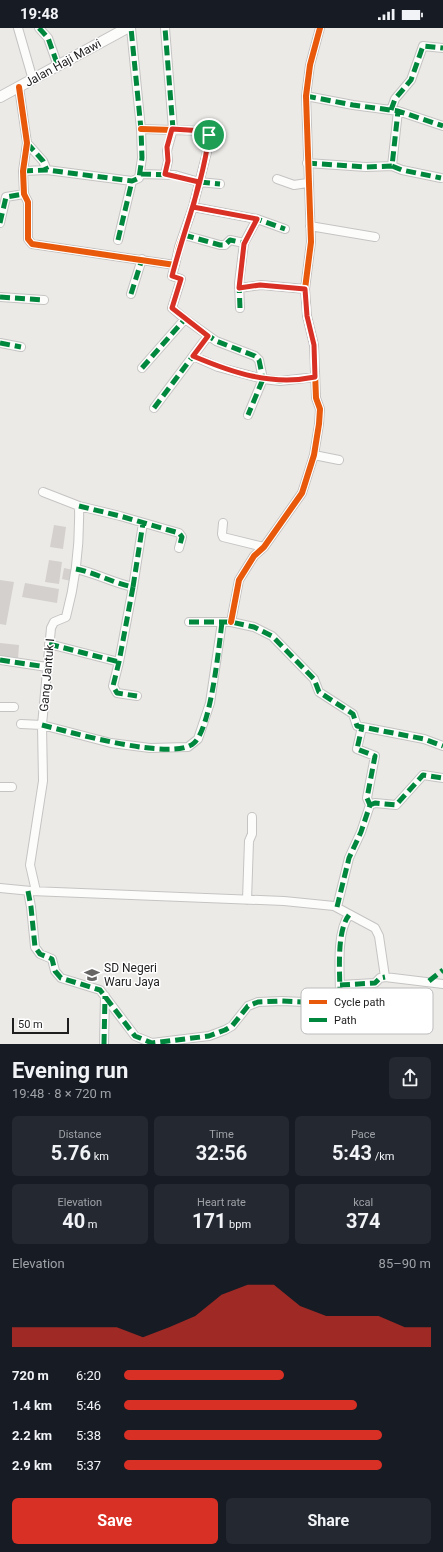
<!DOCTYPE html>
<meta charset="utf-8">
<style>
:root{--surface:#171b24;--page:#242831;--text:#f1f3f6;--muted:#9ea1a6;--accent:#d93025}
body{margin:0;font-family:Roboto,sans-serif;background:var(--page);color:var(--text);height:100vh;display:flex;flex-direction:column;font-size:15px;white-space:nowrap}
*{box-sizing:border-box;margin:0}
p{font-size:13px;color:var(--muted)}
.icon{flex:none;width:22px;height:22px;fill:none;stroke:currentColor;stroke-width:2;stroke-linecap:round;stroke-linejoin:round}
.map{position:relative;height:1016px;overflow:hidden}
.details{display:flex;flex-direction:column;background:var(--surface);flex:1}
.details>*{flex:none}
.scale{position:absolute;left:12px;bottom:10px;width:57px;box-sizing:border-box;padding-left:4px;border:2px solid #1e1e1e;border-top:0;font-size:11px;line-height:14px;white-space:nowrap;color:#1e1e1e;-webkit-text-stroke:3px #fff;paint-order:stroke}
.pin{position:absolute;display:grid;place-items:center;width:34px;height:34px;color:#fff;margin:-17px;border:2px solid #fff;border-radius:50%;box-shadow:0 1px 4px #0007}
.round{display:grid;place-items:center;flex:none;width:42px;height:42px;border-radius:6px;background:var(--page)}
.headline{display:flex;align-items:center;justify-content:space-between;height:68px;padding:0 12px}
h1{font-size:22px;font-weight:700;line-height:30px}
.stats{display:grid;grid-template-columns:repeat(3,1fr);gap:6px;height:68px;padding:4px 12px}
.stats div{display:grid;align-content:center;border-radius:6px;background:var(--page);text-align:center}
.stats b{font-size:20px;font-weight:700}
.stats small{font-size:11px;font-weight:400}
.stats p{font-size:11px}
.chart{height:112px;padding:8px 12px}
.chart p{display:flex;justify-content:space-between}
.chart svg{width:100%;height:72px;margin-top:4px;fill:var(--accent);opacity:.7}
.cta{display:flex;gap:8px;margin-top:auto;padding:8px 12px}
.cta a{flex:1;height:46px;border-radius:6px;background:var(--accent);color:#fff;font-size:16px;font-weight:700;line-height:46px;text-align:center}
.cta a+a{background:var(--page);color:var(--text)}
ul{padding:0 12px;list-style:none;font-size:13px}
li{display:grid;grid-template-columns:64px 48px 1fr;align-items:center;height:30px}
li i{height:10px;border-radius:5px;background:var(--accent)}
.status{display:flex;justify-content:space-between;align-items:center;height:28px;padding:0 20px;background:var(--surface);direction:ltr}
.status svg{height:11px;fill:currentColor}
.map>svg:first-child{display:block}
.building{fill:#d3d0ce}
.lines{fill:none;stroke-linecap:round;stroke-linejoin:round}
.minor-casing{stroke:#c5c4c3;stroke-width:10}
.tertiary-casing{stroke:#c5c4c3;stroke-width:12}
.minor{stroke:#fcfcfb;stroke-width:8}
.tertiary{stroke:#fcfcfb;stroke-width:10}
.quiet{stroke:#00873e;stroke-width:5;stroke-dasharray:10 5;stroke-linecap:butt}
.cycleway-casing{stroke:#fff;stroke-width:8}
.cycleway{stroke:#e8590c;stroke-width:6}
.route-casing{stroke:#fff;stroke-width:8}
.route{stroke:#d93025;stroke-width:5}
.labels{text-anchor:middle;stroke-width:3;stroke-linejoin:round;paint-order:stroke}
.street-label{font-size:12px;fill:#1e1e1e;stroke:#fff}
.poi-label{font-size:12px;fill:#1e1e1e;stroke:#fff;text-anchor:start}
.key{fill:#fff;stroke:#bcbcbc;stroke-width:1}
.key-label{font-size:11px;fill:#1e1e1e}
</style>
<div class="status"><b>19:48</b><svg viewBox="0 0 49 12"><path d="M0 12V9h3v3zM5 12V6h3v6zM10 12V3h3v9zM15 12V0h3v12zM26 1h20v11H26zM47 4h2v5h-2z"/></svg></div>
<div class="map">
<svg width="443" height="1016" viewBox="0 0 443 1016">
<rect width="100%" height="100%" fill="#eceae7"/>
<path class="building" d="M54,497L66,499L63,521L50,519Z
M49,532L62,534L59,556L45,554Z
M64,540L73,542L71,553L62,551Z
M0,552L14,554L6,597L0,596Z
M25,555L59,561L57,575L22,569Z
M0,615L19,617L18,631L0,629Z"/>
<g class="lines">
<g class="minor-casing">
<path id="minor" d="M18,0L33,52
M39,0L48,10L58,38
M19,59L27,115L23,143L24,166L28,174V211L32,216L175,237L179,219L193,179L207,124L209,105L204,103L141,101
M306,68L353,77L398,83L443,98
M391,82L395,71L411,52L423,18L443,20
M27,115L43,133L47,142
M307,135L366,139L392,138L398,83
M392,138L402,142L441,150
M23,143L47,142L132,153L139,150L142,130L141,101L131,0
M141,146L175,147L199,154L220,156
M165,146L168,133L167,123L173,101L165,0
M277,151L294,157L307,155
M193,179L257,191L285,201
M0,195L6,169L24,166
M310,198L375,209
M184,207L220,217H225L230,212L244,215
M118,212L132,153
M175,237L172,248L181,251L172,280L185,291
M239,260L261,257L305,261
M131,266L142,231
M0,269L44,272
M240,280L239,255L244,215L257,191
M0,315L21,319
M193,328L218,339L263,351L248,387
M142,340L185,291L216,313L255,328L259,332L263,351L280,353L315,349
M154,380L208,308
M314,427L339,432
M79,478L120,488L179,505L182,509L179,520
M223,495L222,506L223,509L264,519
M76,541C96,545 113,555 133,559L143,495
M133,559L119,634L113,658L117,665L137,668
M189,594H231L254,599L272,608L314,651L319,664L353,686L357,698L424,711L443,718
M231,594L239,552L254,528L264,519L302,465L314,427L319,396L320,381L316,370L314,317L307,288L305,261L311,214L306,68L310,37L320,0
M49,616L119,634
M0,632L47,639
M0,679H14
M21,696L42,697L111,715L150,720L188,719L198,711L210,675L222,594
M0,759H12
M370,777L375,775L396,777L423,747L443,750
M0,860L31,863L284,873L334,878L375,900L379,908L385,949L443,956
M28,863L31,879L35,919L40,926L52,931L55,943L61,950L100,962L135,1008L152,1015L209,1008L225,1002L232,998L248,978L258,974L282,973L325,975L337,973L340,967C340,945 336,904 349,887
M36,863L30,837L43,753L42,697L51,600L54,594L66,589C76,552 80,516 79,478L43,464
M247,872L249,813L252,806V789
M337,879L349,830L361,804L370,777L367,770L375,728L357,721L362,699
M340,957L375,955L380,950L385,949
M104,1016L105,968"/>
</g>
<g class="tertiary-casing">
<path id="tertiary" d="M0,69L127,0"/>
</g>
<use href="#minor" class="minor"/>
<use href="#tertiary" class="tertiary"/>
<path class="quiet" d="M39,0L48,10L58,38
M306,68L353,77L398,83L443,98
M391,82L395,71L411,52L423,18L443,20
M27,115L43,133L47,142
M307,135L366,139L392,138L398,83
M392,138L402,142L441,150
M23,143L47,142L132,153L139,150L142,130L141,101L131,0
M141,146L175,147L199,154L220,156
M165,146L168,133L167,123L173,101L165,0
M193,179L257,191L285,201
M0,195L6,169L24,166
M184,207L220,217H225L230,212L244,215
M118,212L132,153
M175,237L172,248L181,251L172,280L185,291
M239,260L261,257L305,261
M131,266L142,231
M0,269L44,272
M240,280L239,255L244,215L257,191
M0,315L21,319
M193,328L218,339L263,351L248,387
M142,340L185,291L216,313L255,328L259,332L263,351L280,353L315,349
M154,380L208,308
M79,478L120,488L179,505L182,509L179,520
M76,541C96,545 113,555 133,559L143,495
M133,559L119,634L113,658L117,665L137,668
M189,594H231L254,599L272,608L314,651L319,664L353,686L357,698L424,711L443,718
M49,616L119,634
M0,632L47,639
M42,697C70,704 173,734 194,715C211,700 219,618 222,594
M370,777L375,775L396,777L423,747L443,750
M28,863L31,879L35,919L40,926L52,931L55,943L61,950L100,962L135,1008L152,1015L209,1008L225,1002L232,998L248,978L258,974L282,973L325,975L337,973L340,967C340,945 336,904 349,887
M337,879L349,830L361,804L370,777L367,770L375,728L357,721L362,699
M429,953L443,942
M340,957L375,955L380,950L385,949
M104,1016L105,968"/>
<g class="cycleway-casing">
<path id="cycleway" d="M19,59L27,115L23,143L24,166L28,174V211L32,216L175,237L179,219L193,179L207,124L209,105L204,103L141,101
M231,594L239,552L254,528L264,519L302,465L314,427L319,396L320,381L316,370L314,317L307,288L305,261L311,214L306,68L310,37L320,0"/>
</g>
<use href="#cycleway" class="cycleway"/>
</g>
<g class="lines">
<g class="route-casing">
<path id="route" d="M209,107C203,156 184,201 172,248L181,251L172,280L208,308L193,328C233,345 272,358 315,349L314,317L307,288L305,261L260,257L239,260L244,216L257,191L193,179L199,154L165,146L168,133L167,119L172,101L204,103L207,104L209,107"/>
</g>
<use href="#route" class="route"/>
</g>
<defs>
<g id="school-bare" transform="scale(1.2)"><path d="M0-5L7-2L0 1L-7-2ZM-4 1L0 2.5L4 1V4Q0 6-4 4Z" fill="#666564" stroke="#fff" stroke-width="2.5" paint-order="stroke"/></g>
</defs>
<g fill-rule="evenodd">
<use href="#school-bare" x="92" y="947"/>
</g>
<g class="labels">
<g class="street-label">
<text transform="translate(63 35) rotate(-29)" y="4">Jalan Haji Mawi</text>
<text transform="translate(47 647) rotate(-85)" y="4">Gang Jantuk I</text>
</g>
<g class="poi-label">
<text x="104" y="944">SD Negeri<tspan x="104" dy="14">Waru Jaya</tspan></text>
</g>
</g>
<rect x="301" y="960" width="132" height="46" rx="6" class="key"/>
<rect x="309" y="972" width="18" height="4" fill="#e8590c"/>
<rect x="309" y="990" width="18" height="4" fill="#00873e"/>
<g class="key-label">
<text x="334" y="978">Cycle path</text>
<text x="334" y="996">Path</text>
</g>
</svg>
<div class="scale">50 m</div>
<div class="pin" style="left:209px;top:107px;background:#1e9e55"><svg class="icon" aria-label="arrive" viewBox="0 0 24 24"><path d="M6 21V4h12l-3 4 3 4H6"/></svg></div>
</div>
<section class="details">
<div class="headline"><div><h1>Evening run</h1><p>19:48 · 8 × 720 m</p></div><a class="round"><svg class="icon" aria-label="share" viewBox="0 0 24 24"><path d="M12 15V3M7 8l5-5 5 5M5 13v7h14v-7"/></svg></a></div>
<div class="stats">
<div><p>Distance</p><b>5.76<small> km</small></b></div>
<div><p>Time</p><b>32:56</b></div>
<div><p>Pace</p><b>5:43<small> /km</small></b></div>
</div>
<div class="stats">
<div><p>Elevation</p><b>40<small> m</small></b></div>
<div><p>Heart rate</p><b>171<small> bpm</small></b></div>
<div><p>kcal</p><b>374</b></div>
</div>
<div class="chart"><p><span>Elevation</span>85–90 m</p>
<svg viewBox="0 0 160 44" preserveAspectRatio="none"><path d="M0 44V32L10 32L20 32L30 32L40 32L50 38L60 32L70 25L80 12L90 6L100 6L110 19L120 25L130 25L140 25L150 32L160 32V44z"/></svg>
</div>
<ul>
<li><b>720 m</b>6:20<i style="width:52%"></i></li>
<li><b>1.4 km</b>5:46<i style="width:76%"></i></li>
<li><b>2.2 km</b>5:38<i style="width:84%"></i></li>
<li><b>2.9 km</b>5:37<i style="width:84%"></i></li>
</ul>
<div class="cta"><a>Save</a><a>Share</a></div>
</section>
